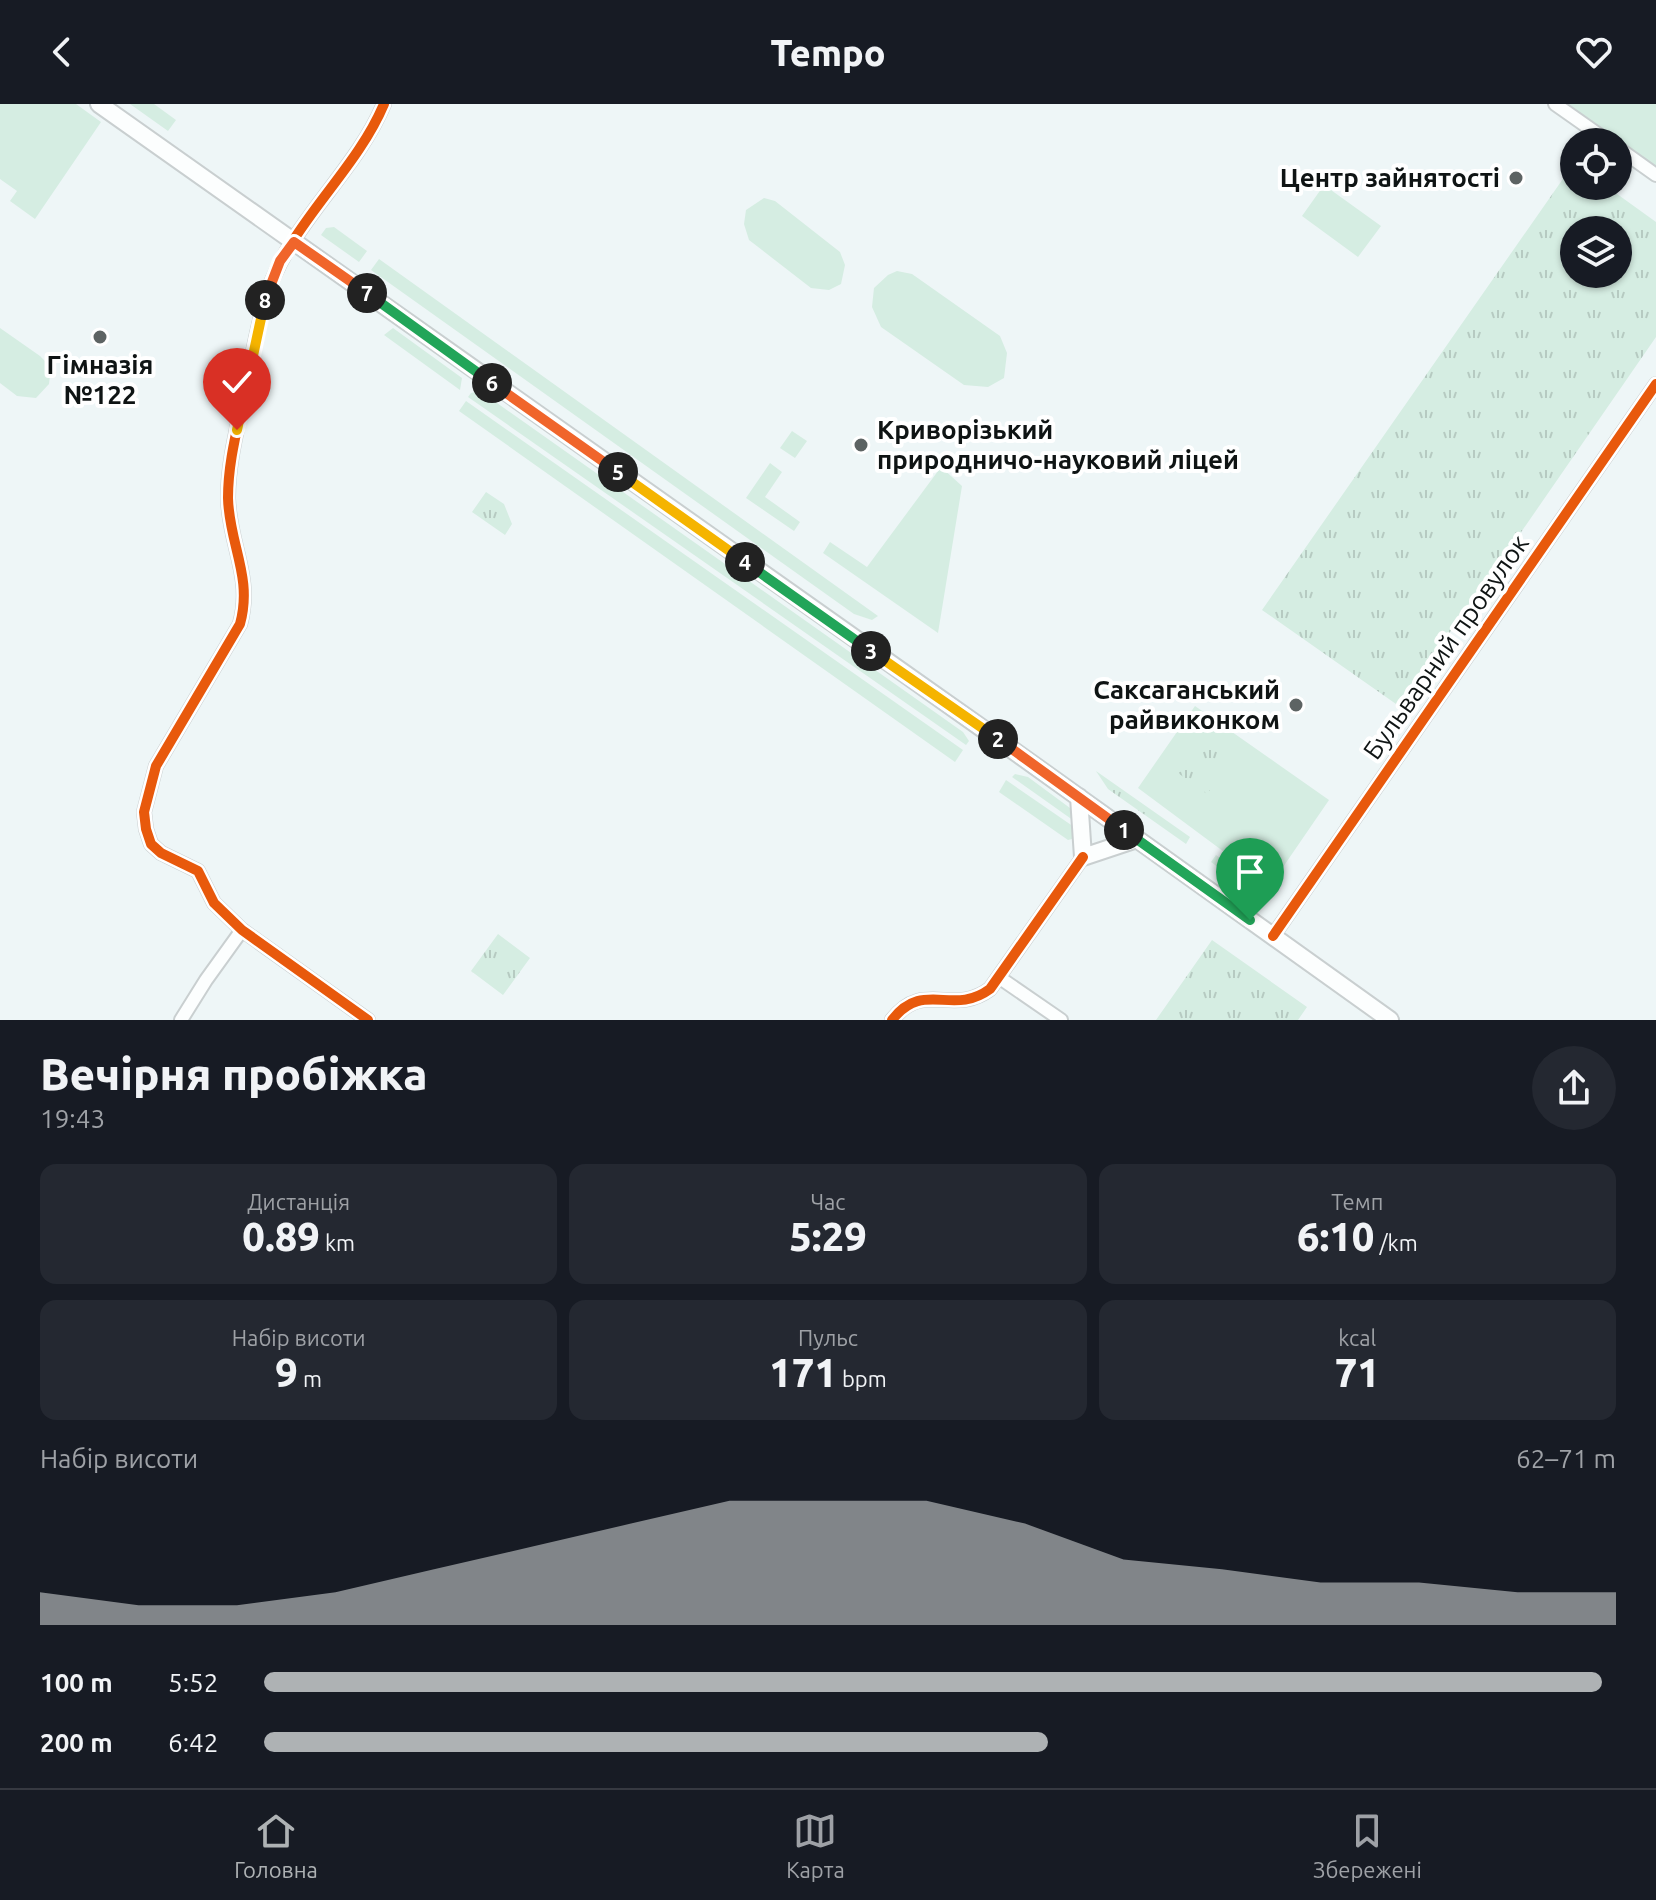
<!DOCTYPE html>
<html lang="uk">
<meta charset="utf-8">
<style>
:root{--surface:#171b24;--page:#242831;--text:#f1f3f6;--muted:#9ea1a6;--line:#363941;--accent:#aeb2b4}
body{margin:0;font-family:Ubuntu,sans-serif;background:var(--page);color:var(--text);height:100vh;display:flex;flex-direction:column;font-size:30px;white-space:nowrap}
*{box-sizing:border-box;margin:0}
p{font-size:26px;color:var(--muted)}
.icon{flex:none;width:44px;height:44px;fill:none;stroke:currentColor;stroke-width:2;stroke-linecap:round;stroke-linejoin:round}
.map{position:relative;height:916px;overflow:hidden}
.panel{display:flex;flex-direction:column;background:var(--surface);flex:1}
.panel>*{flex:none}
.tools{position:absolute;left:1560px;top:24px;display:grid;gap:16px}
.tools a{display:grid;place-items:center;width:72px;height:72px;border-radius:50%;background:var(--surface);box-shadow:0 2px 6px #0004;font-size:40px}
.pin{position:absolute;display:grid;place-items:center;width:68px;height:68px;color:#fff;margin:-82px -34px;border-radius:50% 50% 50% 0;rotate:-45deg;box-shadow:0 0 8px #0007}
.pin .icon{rotate:45deg}
.km{position:absolute;width:40px;height:40px;margin:-20px;border-radius:50%;background:#222;color:#fff;font-size:22px;line-height:40px;text-align:center}
.round{display:grid;place-items:center;flex:none;width:84px;height:84px;border-radius:42px;background:var(--page)}
.head{display:flex;align-items:center;justify-content:space-between;height:136px;padding:0 40px}
h1{font-size:44px;font-weight:800;line-height:60px}
.figures{display:grid;grid-template-columns:repeat(3,1fr);gap:12px;height:136px;padding:8px 40px}
.figures div{display:grid;align-content:center;border-radius:16px;background:var(--page);text-align:center}
.figures b{font-size:40px;font-weight:800}
.figures small{font-size:22px;font-weight:400}
.figures p{font-size:22px}
.chart{height:224px;padding:16px 40px}
.chart p{display:flex;justify-content:space-between}
.chart svg{width:100%;height:144px;margin-top:8px;fill:var(--accent);opacity:.7}
ul{padding:0 40px;list-style:none;font-size:26px}
li{display:grid;grid-template-columns:128px 96px 1fr;align-items:center;height:60px}
li i{height:20px;border-radius:10px;background:var(--accent)}
header{display:flex;justify-content:space-between;align-items:center;height:104px;padding:0 40px;background:var(--surface);font-size:36px;font-weight:800}
.tabs{display:flex;justify-content:space-around;align-items:center;height:112px;border-top:2px solid var(--line);background:var(--surface);font-size:22px;color:var(--muted)}
.tabs a{display:grid;justify-items:center;gap:4px}
.tabs .on{color:var(--accent)}
.map>svg:first-child{display:block}
.grass{fill:#d5ede2}
.park{fill:url(#park-tufts);fill-rule:evenodd}
.lines{fill:none;stroke-linecap:round;stroke-linejoin:round}
.minor-casing{stroke:#c9cfd0;stroke-width:16}
.major-casing{stroke:#c9cfd0;stroke-width:20}
.minor{stroke:#fcfefe;stroke-width:12}
.major{stroke:#fcfefe;stroke-width:16}
.cycleway-casing{stroke:#fff;stroke-width:15}
.cycleway{stroke:#e8590c;stroke-width:10}
.split-1-casing{stroke:#fff;stroke-width:16}
.split-2-casing{stroke:#fff;stroke-width:16}
.split-3-casing{stroke:#fff;stroke-width:16}
.split-4-casing{stroke:#fff;stroke-width:16}
.split-5-casing{stroke:#fff;stroke-width:16}
.split-6-casing{stroke:#fff;stroke-width:16}
.split-7-casing{stroke:#fff;stroke-width:16}
.split-8-casing{stroke:#fff;stroke-width:16}
.split-9-casing{stroke:#fff;stroke-width:16}
.split-1{stroke:#22a559;stroke-width:10}
.split-2{stroke:#f0652b;stroke-width:10}
.split-3{stroke:#f5b400;stroke-width:10}
.split-4{stroke:#22a559;stroke-width:10}
.split-5{stroke:#f5b400;stroke-width:10}
.split-6{stroke:#f0652b;stroke-width:10}
.split-7{stroke:#22a559;stroke-width:10}
.split-8{stroke:#f0652b;stroke-width:10}
.split-9{stroke:#f5b400;stroke-width:10}
.poi-dot{fill:#5d6363;stroke:#fff;stroke-width:3}
.labels{text-anchor:middle;stroke-width:8;stroke-linejoin:round;paint-order:stroke}
.poi-label{font-size:26px;font-weight:bold;fill:#0f1414;stroke:#fff;text-anchor:end}
.street-label{font-size:26px;fill:#0f1414;stroke:#fff}
</style>
<header><svg class="icon" aria-label="back" viewBox="0 0 24 24"><path d="M15 5l-7 7 7 7"/></svg>Tempo<svg class="icon" aria-label="heart" viewBox="0 0 24 24"><path d="M12 20l-8-8c-3-5 5-10 8-4 3-6 11-1 8 4z"/></svg></header>
<div class="map">
<svg width="1656" height="916" viewBox="0 0 1656 916">
<defs>
<pattern id="park-tufts" width="24" height="20" patternUnits="userSpaceOnUse" patternTransform="scale(2)"><rect width="24" height="20" fill="#d5ede2"/><path d="M3 7l-1-3M5 7V3M7 7l1-3M15 17l-1-3M17 17v-4M19 17l1-3" fill="none" stroke="#b6cac1"/></pattern>
</defs>
<rect width="100%" height="100%" fill="#eef6f7"/>
<path class="grass" d="M0,0H76L101,18L35,115L10,97L17,87L0,75Z
M130,0H154L176,16L168,27Z
M1555,0H1656V71L1618,44V38H1609Z
M1324,81L1381,122L1358,153L1302,112Z
M764,94L775,97L840,148L845,161L841,180L829,186L811,184L749,136L744,120L746,106Z
M334,123L367,147L359,158L321,131L326,124Z
M379,155L878,512L872,516L854,510L371,166Z
M897,167L912,170L1000,232L1007,249L1004,274L988,283L964,281L881,223L872,203L874,184L888,171Z
M0,224L40,252L51,263L49,280L36,294L17,292L0,279Z
M393,224L462,274L460,286L384,231Z
M480,287L963,628L969,637L966,641L468,293L471,289Z
M466,297L963,646L955,658L459,307Z
M792,327L807,337L795,354L780,344Z
M770,359L782,368L765,393L800,418L794,427L746,394Z
M941,363L962,382L938,529L823,449L830,438L867,463Z
M1195,602L1329,696L1270,782L1138,684Z
M1015,670L1028,673L1070,704L1077,719L1012,673Z
M1006,676L1077,725L1076,734L1068,736L999,688Z"/>
<path class="park" d="M1574,59V82H1606L1656,118V233L1477,492L1396,600L1262,506ZM1618,126V170H1574V126Z
M486,388L504,400L512,420L505,431L472,408Z
M1207,628L1236,649L1207,690L1178,669Z
M1096,667L1190,733L1186,740L1108,685Z
M1216,751L1265,787L1259,794L1211,758Z
M498,830L530,854L503,891L471,867Z
M1212,836L1307,903L1298,916H1156Z"/>
<g class="lines">
<g class="minor-casing">
<path id="minor" d="M1555,0L1609,38
M1618,44L1656,71
M1273,832L1656,280
M1000,874L1061,916
M181,916L206,876L242,826
M368,916L242,826L214,799L198,767L161,749L151,740L146,725L144,708L156,662L240,520C253,473 229,440 228,394C228,359 237,326 244,292C251,261 256,228 265,197C286,122 354,71 384,0
M892,916C924,875 952,913 990,885L1083,753"/>
</g>
<g class="major-casing">
<path id="major" d="M99,0L1000,637L1390,916
M1079,693L1083,753L1137,735"/>
</g>
<use href="#minor" class="minor"/>
<use href="#major" class="major"/>
<g class="cycleway-casing">
<path id="cycleway" d="M1273,832L1656,280
M368,916L242,826L214,799L198,767L161,749L151,740L146,725L144,708L156,662L240,520C253,473 229,440 228,394C228,359 237,326 244,292C251,261 256,228 265,197C286,122 354,71 384,0
M892,916C924,875 952,913 990,885L1083,753"/>
</g>
<use href="#cycleway" class="cycleway"/>
</g>
<g class="lines">
<g class="split-1-casing">
<path id="split-1" d="M1124,726L1250,816"/>
</g>
<g class="split-2-casing">
<path id="split-2" d="M998,635L1124,726"/>
</g>
<g class="split-3-casing">
<path id="split-3" d="M871,547L998,635"/>
</g>
<g class="split-4-casing">
<path id="split-4" d="M745,458L871,547"/>
</g>
<g class="split-5-casing">
<path id="split-5" d="M618,368L745,458"/>
</g>
<g class="split-6-casing">
<path id="split-6" d="M492,279L618,368"/>
</g>
<g class="split-7-casing">
<path id="split-7" d="M367,189L492,279"/>
</g>
<g class="split-8-casing">
<path id="split-8" d="M265,196L280,157L294,138L367,189"/>
</g>
<g class="split-9-casing">
<path id="split-9" d="M237,326L265,196"/>
</g>
<use href="#split-1" class="split-1"/>
<use href="#split-2" class="split-2"/>
<use href="#split-3" class="split-3"/>
<use href="#split-4" class="split-4"/>
<use href="#split-5" class="split-5"/>
<use href="#split-6" class="split-6"/>
<use href="#split-7" class="split-7"/>
<use href="#split-8" class="split-8"/>
<use href="#split-9" class="split-9"/>
</g>
<g class="poi-dot">
<circle cx="1516" cy="74" r="8"/>
<circle cx="100" cy="233" r="8"/>
<circle cx="861" cy="341" r="8"/>
<circle cx="1296" cy="601" r="8"/>
</g>
<g class="labels">
<g class="poi-label">
<text x="1500" y="83">Центр зайнятості</text>
<text x="100" y="270" text-anchor="middle">Гімназія<tspan x="100" dy="30">№122</tspan></text>
<text x="877" y="335" text-anchor="start">Криворізький<tspan x="877" dy="30">природничо-науковий ліцей</tspan></text>
<text x="1280" y="595">Саксаганський<tspan x="1280" dy="30">райвиконком</tspan></text>
</g>
<g class="street-label">
<text transform="translate(1446 543) rotate(-55)" y="9">Бульварний провулок</text>
</g>
</g>
</svg>
<div class="tools">
<a><svg class="icon" aria-label="locate" viewBox="0 0 24 24"><circle cx="12" cy="12" r="6"/><path d="M12 2v4M12 18v4M2 12h4M18 12h4"/></svg></a>
<a><svg class="icon" aria-label="layers" viewBox="0 0 24 24"><path d="M12 4l9 5-9 5-9-5zM3 14l9 5 9-5"/></svg></a>
</div>
<div class="pin" style="left:1250px;top:816px;background:#1e9e55"><svg class="icon" aria-label="arrive" viewBox="0 0 24 24"><path d="M6 21V4h12l-3 4 3 4H6"/></svg></div>
<div class="pin" style="left:237px;top:326px;background:#d93025"><svg class="icon" aria-label="check" viewBox="0 0 24 24"><path d="M5 12l5 5 9-10"/></svg></div>
<b class="km" style="left:1124px;top:726px">1</b>
<b class="km" style="left:998px;top:635px">2</b>
<b class="km" style="left:871px;top:547px">3</b>
<b class="km" style="left:745px;top:458px">4</b>
<b class="km" style="left:618px;top:368px">5</b>
<b class="km" style="left:492px;top:279px">6</b>
<b class="km" style="left:367px;top:189px">7</b>
<b class="km" style="left:265px;top:196px">8</b>
</div>
<section class="panel">
<div class="head"><div><h1>Вечірня пробіжка</h1><p>19:43</p></div><a class="round"><svg class="icon" aria-label="share" viewBox="0 0 24 24"><path d="M12 15V3M7 8l5-5 5 5M5 13v7h14v-7"/></svg></a></div>
<div class="figures">
<div><p>Дистанція</p><b>0.89<small> km</small></b></div>
<div><p>Час</p><b>5:29</b></div>
<div><p>Темп</p><b>6:10<small> /km</small></b></div>
</div>
<div class="figures">
<div><p>Набір висоти</p><b>9<small> m</small></b></div>
<div><p>Пульс</p><b>171<small> bpm</small></b></div>
<div><p>kcal</p><b>71</b></div>
</div>
<div class="chart"><p><span>Набір висоти</span>62–71 m</p>
<svg viewBox="0 0 160 44" preserveAspectRatio="none"><path d="M0 44V34L10 38L20 38L30 34L40 27L50 20L60 13L70 6L80 6L90 6L100 13L110 24L120 27L130 31L140 31L150 34L160 34V44z"/></svg>
</div>
<ul>
<li><b>100 m</b>5:52<i style="width:99%"></i></li>
<li><b>200 m</b>6:42<i style="width:58%"></i></li>
</ul>
</section>
<nav class="tabs">
<a class="on"><svg class="icon" aria-label="home" viewBox="0 0 24 24"><path d="M3 11l9-7 9 7M6 9v11h12V9"/></svg>Головна</a>
<a><svg class="icon" aria-label="map" viewBox="0 0 24 24"><path d="M3 6l6-2 6 2 6-2v14l-6 2-6-2-6 2zM9 4v14M15 6v14"/></svg>Карта</a>
<a><svg class="icon" aria-label="saved" viewBox="0 0 24 24"><path d="M7 4h10v16l-5-4-5 4z"/></svg>Збережені</a>
</nav>
